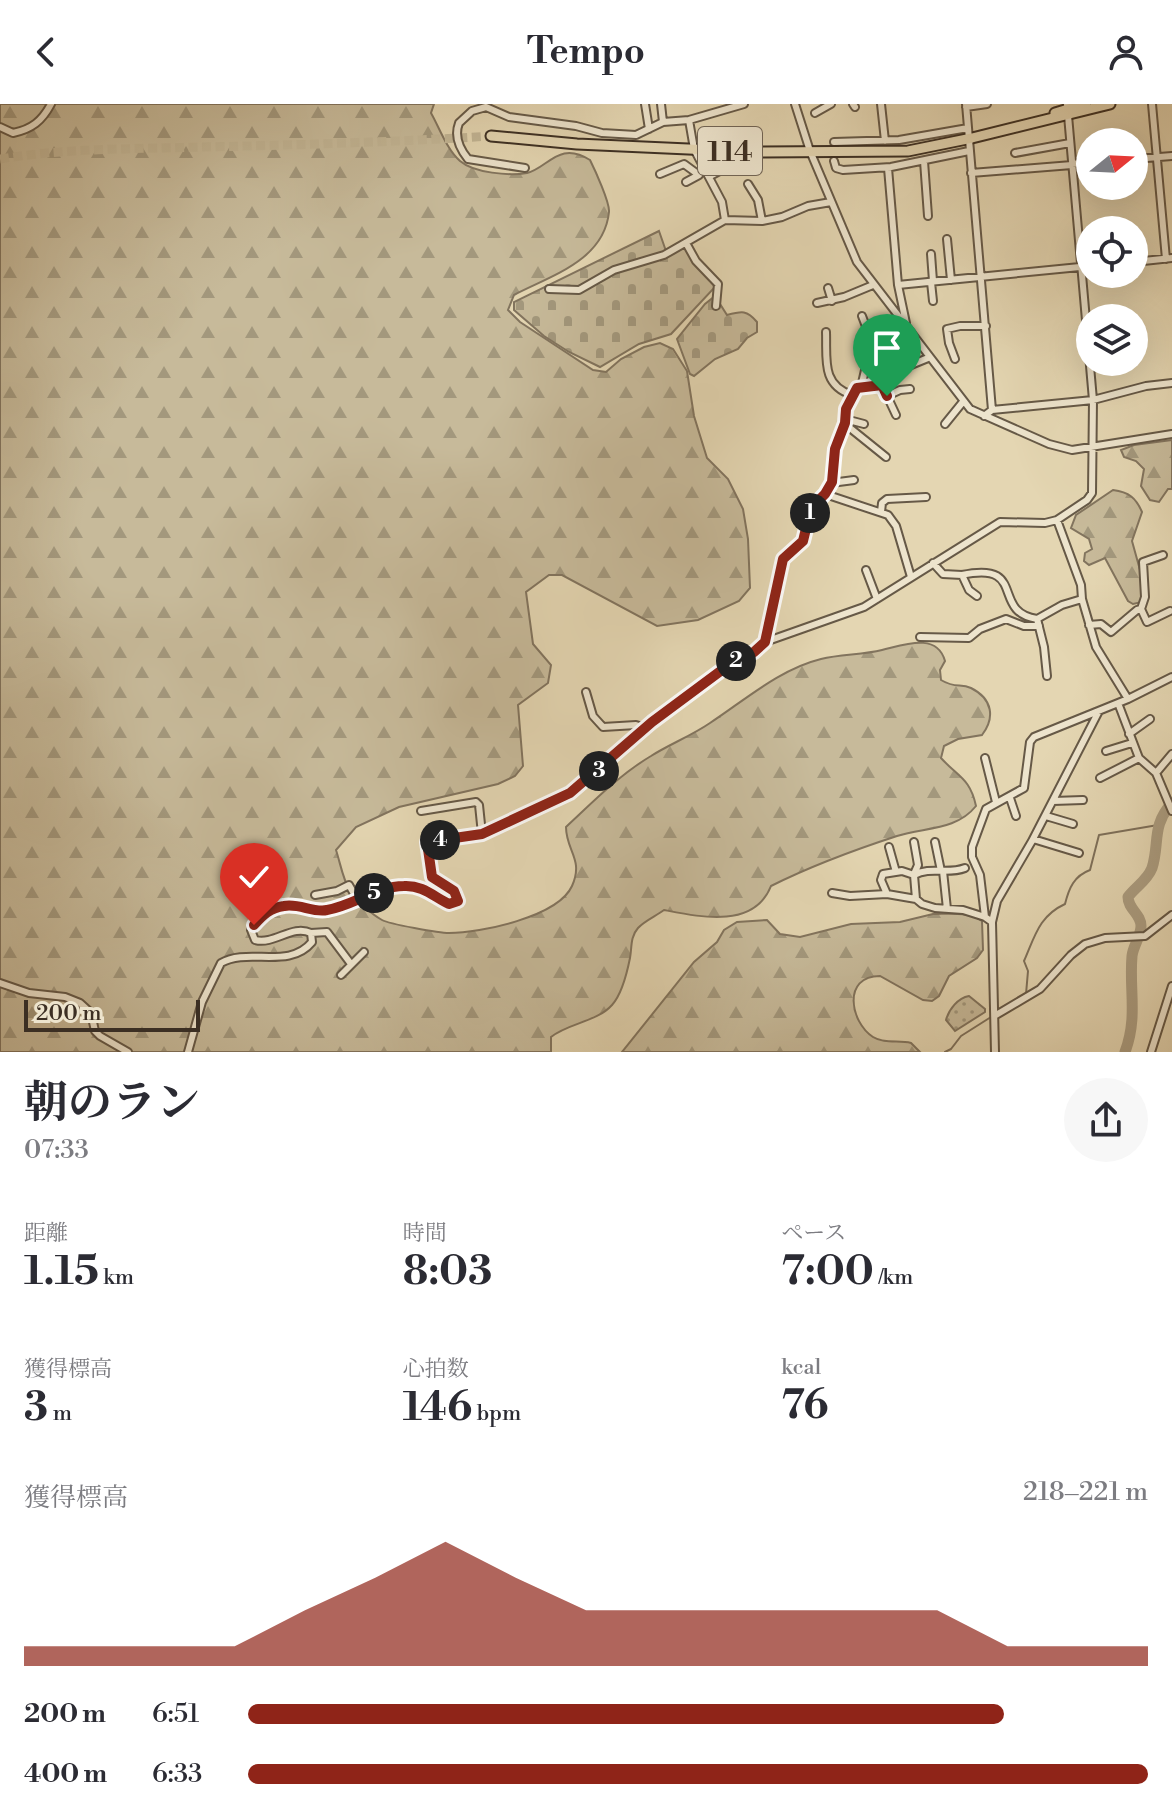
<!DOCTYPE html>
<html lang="ja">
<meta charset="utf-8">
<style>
:root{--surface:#fff;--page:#f7f7f7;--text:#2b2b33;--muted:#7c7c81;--accent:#8f2418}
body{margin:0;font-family:"Libre Bodoni","Noto Serif JP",serif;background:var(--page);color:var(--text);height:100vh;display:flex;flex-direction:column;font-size:30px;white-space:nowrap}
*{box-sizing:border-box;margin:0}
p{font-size:26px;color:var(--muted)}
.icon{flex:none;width:44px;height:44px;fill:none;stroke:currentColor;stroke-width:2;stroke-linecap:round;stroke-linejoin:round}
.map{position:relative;height:948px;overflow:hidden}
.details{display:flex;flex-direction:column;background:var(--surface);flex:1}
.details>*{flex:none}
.needle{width:52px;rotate:72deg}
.fabs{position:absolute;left:1076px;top:24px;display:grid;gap:16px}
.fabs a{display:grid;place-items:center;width:72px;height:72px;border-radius:50%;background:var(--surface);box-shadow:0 8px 32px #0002;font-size:40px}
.scale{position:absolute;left:24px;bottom:20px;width:176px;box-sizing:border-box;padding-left:8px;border:4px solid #3c2f23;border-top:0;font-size:22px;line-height:28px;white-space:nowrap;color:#3c2f23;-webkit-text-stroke:6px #ede4cd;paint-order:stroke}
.pin{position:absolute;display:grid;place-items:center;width:68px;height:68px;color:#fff;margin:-82px -34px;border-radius:50% 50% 50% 0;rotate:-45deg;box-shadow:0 0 8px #0007}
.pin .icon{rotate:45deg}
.km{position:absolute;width:40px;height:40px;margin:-20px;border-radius:50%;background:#222;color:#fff;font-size:22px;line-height:40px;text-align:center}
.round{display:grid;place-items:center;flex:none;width:84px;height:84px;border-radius:42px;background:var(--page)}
.head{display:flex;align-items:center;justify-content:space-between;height:136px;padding:0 24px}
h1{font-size:44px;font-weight:700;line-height:60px}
.metrics{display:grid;grid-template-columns:repeat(3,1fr);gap:12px;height:136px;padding:8px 24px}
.metrics div{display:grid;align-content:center}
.metrics b{font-size:40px;font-weight:700}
.metrics small{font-size:22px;font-weight:400}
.metrics p{font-size:22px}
.chart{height:224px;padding:16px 24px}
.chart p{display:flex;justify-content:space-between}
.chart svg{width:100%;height:144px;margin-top:8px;fill:var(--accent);opacity:.7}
ul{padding:0 24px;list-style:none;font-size:26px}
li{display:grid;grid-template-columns:128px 96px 1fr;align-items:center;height:60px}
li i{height:20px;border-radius:10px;background:var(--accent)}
header{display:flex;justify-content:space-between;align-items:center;height:104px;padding:0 24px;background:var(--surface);font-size:36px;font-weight:700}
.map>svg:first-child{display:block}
.grass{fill:url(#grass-dots);stroke:#82745e;stroke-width:2}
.forest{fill:url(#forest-firs);stroke:#82745e;stroke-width:2}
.cemetery{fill:url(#cemetery-stones);stroke:#82745e;stroke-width:2}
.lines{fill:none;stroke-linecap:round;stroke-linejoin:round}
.stream{stroke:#7f715b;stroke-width:2}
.river{stroke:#ab9d81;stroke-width:11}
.highway-tunnel{stroke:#c2b595;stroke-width:9;stroke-dasharray:9 4.5;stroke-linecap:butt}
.minor-casing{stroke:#665947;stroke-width:10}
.highway-casing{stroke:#3c2f23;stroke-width:13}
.minor{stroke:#ede4cd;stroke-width:6}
.highway{stroke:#e4d6b2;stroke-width:9}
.route-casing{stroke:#fff;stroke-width:16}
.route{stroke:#8f2418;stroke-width:10}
.labels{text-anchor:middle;stroke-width:7;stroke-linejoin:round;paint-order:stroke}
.shield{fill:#ede4cd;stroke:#716556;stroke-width:2}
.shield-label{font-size:28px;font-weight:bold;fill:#3c2f23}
</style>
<header><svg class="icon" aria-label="back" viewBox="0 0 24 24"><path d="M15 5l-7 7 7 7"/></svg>Tempo<svg class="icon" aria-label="person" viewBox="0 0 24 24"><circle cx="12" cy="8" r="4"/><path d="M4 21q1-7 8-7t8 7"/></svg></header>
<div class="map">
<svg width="1172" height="948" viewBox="0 0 1172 948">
<defs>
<pattern id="grass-dots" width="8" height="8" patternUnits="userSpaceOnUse" patternTransform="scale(2)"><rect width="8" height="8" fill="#c7ba9a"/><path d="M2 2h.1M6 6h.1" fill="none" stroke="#a3987d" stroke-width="1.8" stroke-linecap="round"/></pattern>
<pattern id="forest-firs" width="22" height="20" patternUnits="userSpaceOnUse" patternTransform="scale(2)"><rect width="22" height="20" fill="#c7ba9a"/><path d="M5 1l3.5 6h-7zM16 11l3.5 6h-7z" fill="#a3987d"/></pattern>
<pattern id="cemetery-stones" width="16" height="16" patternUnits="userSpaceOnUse" patternTransform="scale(2)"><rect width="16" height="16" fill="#c7ba9a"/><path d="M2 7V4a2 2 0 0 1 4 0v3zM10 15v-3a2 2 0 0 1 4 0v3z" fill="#a3987d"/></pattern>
</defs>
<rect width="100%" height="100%" fill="#e4d6b2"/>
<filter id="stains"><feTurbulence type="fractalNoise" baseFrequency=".0025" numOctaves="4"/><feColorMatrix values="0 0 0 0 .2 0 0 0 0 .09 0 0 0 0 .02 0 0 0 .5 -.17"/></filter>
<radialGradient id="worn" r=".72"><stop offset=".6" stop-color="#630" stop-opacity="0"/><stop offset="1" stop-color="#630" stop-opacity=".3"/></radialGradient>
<path class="grass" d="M969,892L985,905V908L955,927L946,916C949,905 958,894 969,892Z"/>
<path class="forest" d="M0,0H434L431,9C439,23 447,46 460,57C474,69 509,72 527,69C548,64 559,36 590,56C595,66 610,99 609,108C604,157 550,172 514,191L508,206L520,218L593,266L606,268L621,255L644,243L660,239L673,245L687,267L694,312L707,354L728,375L743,405L748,435L750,484L739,497L698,516L657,522L562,471H549L526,488L533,540L551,561L548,579L518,601L523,662L515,672L498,680L399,703L356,723L336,746C340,758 343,776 350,787C355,796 373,811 382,816C389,820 439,829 449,829C480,829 558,813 572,782C584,755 566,747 566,723C593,698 619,671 651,652C670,640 691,632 710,619C745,596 780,565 821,555C841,550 862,551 882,546C904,541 937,528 945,557L940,566L941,576C956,585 960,579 971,584C993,595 995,614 982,631L958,635L944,642L941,654C958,673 970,674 976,702C956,727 924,723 897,732C854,746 811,762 771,782C754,825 700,813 664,806C656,812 644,817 638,824C630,833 632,844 630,854C627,869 622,890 612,901C597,918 568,919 551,933V948H0Z
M1172,336V385H1168L1159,398L1150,396L1141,382L1144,365L1136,357L1124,353L1121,346L1134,341Z
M1113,386C1129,388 1136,394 1142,408L1132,437L1145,484L1142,498L1133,500L1128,497L1105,454L1089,461L1084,457L1085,449L1092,445L1089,435L1071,424L1076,411Z
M933,810C948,810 969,807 982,817L983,846L977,854L949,872L939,892L932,897L923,896L880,872C842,872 850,918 873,933C884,940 899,936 911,939L920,948H622L694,858L717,838L724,826L737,818L767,816L780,830L800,833L851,820L900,818Z"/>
<path class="cemetery" d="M659,127L667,150L685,142L715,183L671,230L639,240L600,263L569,248L544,232L514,206V198Z
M715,192L727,211C742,207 747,206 757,218V228L747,234L738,245L715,255L694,272L690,270L677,235L705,200Z"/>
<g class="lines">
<path class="stream" d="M1026,890L1028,867L1024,857C1035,832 1039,812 1065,800C1069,784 1074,772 1090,766L1099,731L1158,721
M945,948L951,945L961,932L991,913"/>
<path class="river" d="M1125,948C1138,913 1129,886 1132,852C1133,842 1141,832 1141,822C1141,810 1128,805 1128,793C1135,783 1147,777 1152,764C1160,739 1151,722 1172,699"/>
<path class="highway-tunnel" d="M0,55C66,44 135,45 202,43C299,41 395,38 491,32"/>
<g class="minor-casing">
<path id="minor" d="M645,0L649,25
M661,0L663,18
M795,0L810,47L857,158L970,305L1049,340L1072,346L1172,330
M853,0L855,3
M881,0L885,37
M966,0L992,306
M1152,0L1166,155
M966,3L987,0
M815,9L831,0
M0,23L13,29C32,25 42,17 51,0
M834,38L899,36L968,24
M1015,49L1070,39
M1134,55L1172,52
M834,57L836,64L843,66L891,63L969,47
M924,57L928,112
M1072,60L1090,58
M525,64L468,55C459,44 454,32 459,19L472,7L486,3L509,13L576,22L602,29L636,31L663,18L689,16L744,0
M971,69L1072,61
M660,70L684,60L699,71
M710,72L752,50
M686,78L699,71
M748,80L758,96L762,117
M725,116L762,117L782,113L808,102L831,98
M947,135L951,176
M686,139L696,157L718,180L716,202
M931,150L933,177
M1134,158L1172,154
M931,178L933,197
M898,181L1090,162
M828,184L832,197
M549,185L579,186L614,166L664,151L725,116L722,98L694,45L689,16
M817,199L844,193L873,181
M862,212L873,241
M826,228C827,255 821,281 852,291
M955,255L949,239L947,225L960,222H986
M906,263L928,254
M857,284L882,281L896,311
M887,292L900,286L910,285
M984,312L992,306L1093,296L1146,282L1172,279
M845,315L864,320
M845,320L886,353
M945,320L962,299
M831,379L854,376
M825,390L888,411L896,422L911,473
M881,408L882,399L887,395L926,393
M1057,416L1081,481L1082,495L1096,543L1128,595
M933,459L943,470L962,471L969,486L977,492
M866,466L877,495
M962,471C1028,457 990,508 1037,515
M1141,505L1145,493L1143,458L1163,451
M1089,521L1101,520L1111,528L1137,506L1141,505L1147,518L1170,507
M920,533L969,534L980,525L1006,515L1024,522H1039
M765,538L864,503L1000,418L1045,419L1057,416L1087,396L1092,389L1093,296L1067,0
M1047,572L1044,543L1037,515L1062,501L1082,495
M586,588L593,612L603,623L636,621L646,624
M1118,599L1139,654L1156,669
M1129,630L1150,615
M1106,647L1132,639
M1172,650L1156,669L1172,707
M985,654L996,698
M1100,674L1139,654
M1010,694L1016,712
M1053,697L1083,696
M421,707L476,698L479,701L482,730
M1046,712L1073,720
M1033,735L1079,749
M935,738L941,767
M889,743L896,768
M943,767L947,805
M914,770L918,761L914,738
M914,771C931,762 947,771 965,764
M832,789L850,792L887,790L916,795L922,800L935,804L963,806L985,813
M887,790L881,776L883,770L902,767L914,771L916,795
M315,791L337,787L349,781L357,795
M992,818L985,813L980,771L972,753V743L986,705L1024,684L1030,638L1034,633L1128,595L1172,573
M311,829L327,828L351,860
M341,871L364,848
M0,879L29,889L65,893L80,899L91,909L95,927L100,932L128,948
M996,911L1040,885L1071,851L1085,840L1105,834L1145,832L1172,811
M188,948L202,898L221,859C248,843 289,866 312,838L311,829C292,820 275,841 255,836L251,826C257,817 264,808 274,805C294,798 311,811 330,806C356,800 380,781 408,782C426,782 438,799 454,799L458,797L457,790L432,773L427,738L482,730L570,689L652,618L730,560L754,548L765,538L783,455L803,437L811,404L825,390L832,378L835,345L845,319L846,305L862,279L870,245L878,236L896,229L906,219L898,181L888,64
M995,948L992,818L997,797L1032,737L1099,607
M1151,948L1172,882"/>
</g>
<g class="highway-casing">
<path id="highway" d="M1055,9L1085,0
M491,32L577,40L755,48L908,47L972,34L1110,0"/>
</g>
<use href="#minor" class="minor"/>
<use href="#highway" class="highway"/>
</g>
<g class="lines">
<g class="route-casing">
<path id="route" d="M254,821C263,811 270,804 284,802C299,799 313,809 327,806C353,802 377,782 404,782C423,781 434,793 449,800L458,797L454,787L432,773L427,738L482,730L570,689L652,618L730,560L754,548L765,538L783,455L803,437L811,404L825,390L832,378L835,345L845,319L846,305L857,284L882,281L887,292"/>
</g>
<use href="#route" class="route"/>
</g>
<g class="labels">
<rect class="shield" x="698" y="23" width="64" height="48" rx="6"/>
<g class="shield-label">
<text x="730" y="57">114</text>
</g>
</g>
<rect width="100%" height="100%" filter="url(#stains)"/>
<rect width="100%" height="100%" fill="url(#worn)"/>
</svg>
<div class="fabs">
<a><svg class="needle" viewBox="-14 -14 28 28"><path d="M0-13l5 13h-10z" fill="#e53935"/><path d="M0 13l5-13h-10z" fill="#7c7c81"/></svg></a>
<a><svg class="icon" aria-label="locate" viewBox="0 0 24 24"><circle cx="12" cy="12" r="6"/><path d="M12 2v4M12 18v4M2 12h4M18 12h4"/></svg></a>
<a><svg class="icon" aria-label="layers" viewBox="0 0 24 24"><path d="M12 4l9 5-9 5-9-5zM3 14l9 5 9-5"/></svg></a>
</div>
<div class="scale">200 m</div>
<div class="pin" style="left:887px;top:292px;background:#1e9e55"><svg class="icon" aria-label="arrive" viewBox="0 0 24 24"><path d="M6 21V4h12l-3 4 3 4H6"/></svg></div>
<div class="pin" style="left:254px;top:821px;background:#d93025"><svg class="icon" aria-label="check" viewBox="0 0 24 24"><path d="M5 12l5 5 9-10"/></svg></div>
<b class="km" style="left:810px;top:409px">1</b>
<b class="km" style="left:736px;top:557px">2</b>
<b class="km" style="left:599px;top:667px">3</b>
<b class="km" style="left:440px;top:736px">4</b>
<b class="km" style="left:374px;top:789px">5</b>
</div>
<section class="details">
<div class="head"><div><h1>朝のラン</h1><p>07:33</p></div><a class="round"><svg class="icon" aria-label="share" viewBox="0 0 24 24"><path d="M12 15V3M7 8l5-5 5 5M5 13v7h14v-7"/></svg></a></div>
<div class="metrics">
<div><p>距離</p><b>1.15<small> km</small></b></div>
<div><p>時間</p><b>8:03</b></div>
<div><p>ペース</p><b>7:00<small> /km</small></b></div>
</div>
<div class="metrics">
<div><p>獲得標高</p><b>3<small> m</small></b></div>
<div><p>心拍数</p><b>146<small> bpm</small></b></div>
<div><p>kcal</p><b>76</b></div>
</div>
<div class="chart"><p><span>獲得標高</span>218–221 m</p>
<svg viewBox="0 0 160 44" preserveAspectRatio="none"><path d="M0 44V38L10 38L20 38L30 38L40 27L50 17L60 6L70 17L80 27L90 27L100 27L110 27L120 27L130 27L140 38L150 38L160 38V44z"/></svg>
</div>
<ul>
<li><b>200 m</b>6:51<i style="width:84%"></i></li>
<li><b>400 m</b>6:33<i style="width:100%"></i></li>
</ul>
</section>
